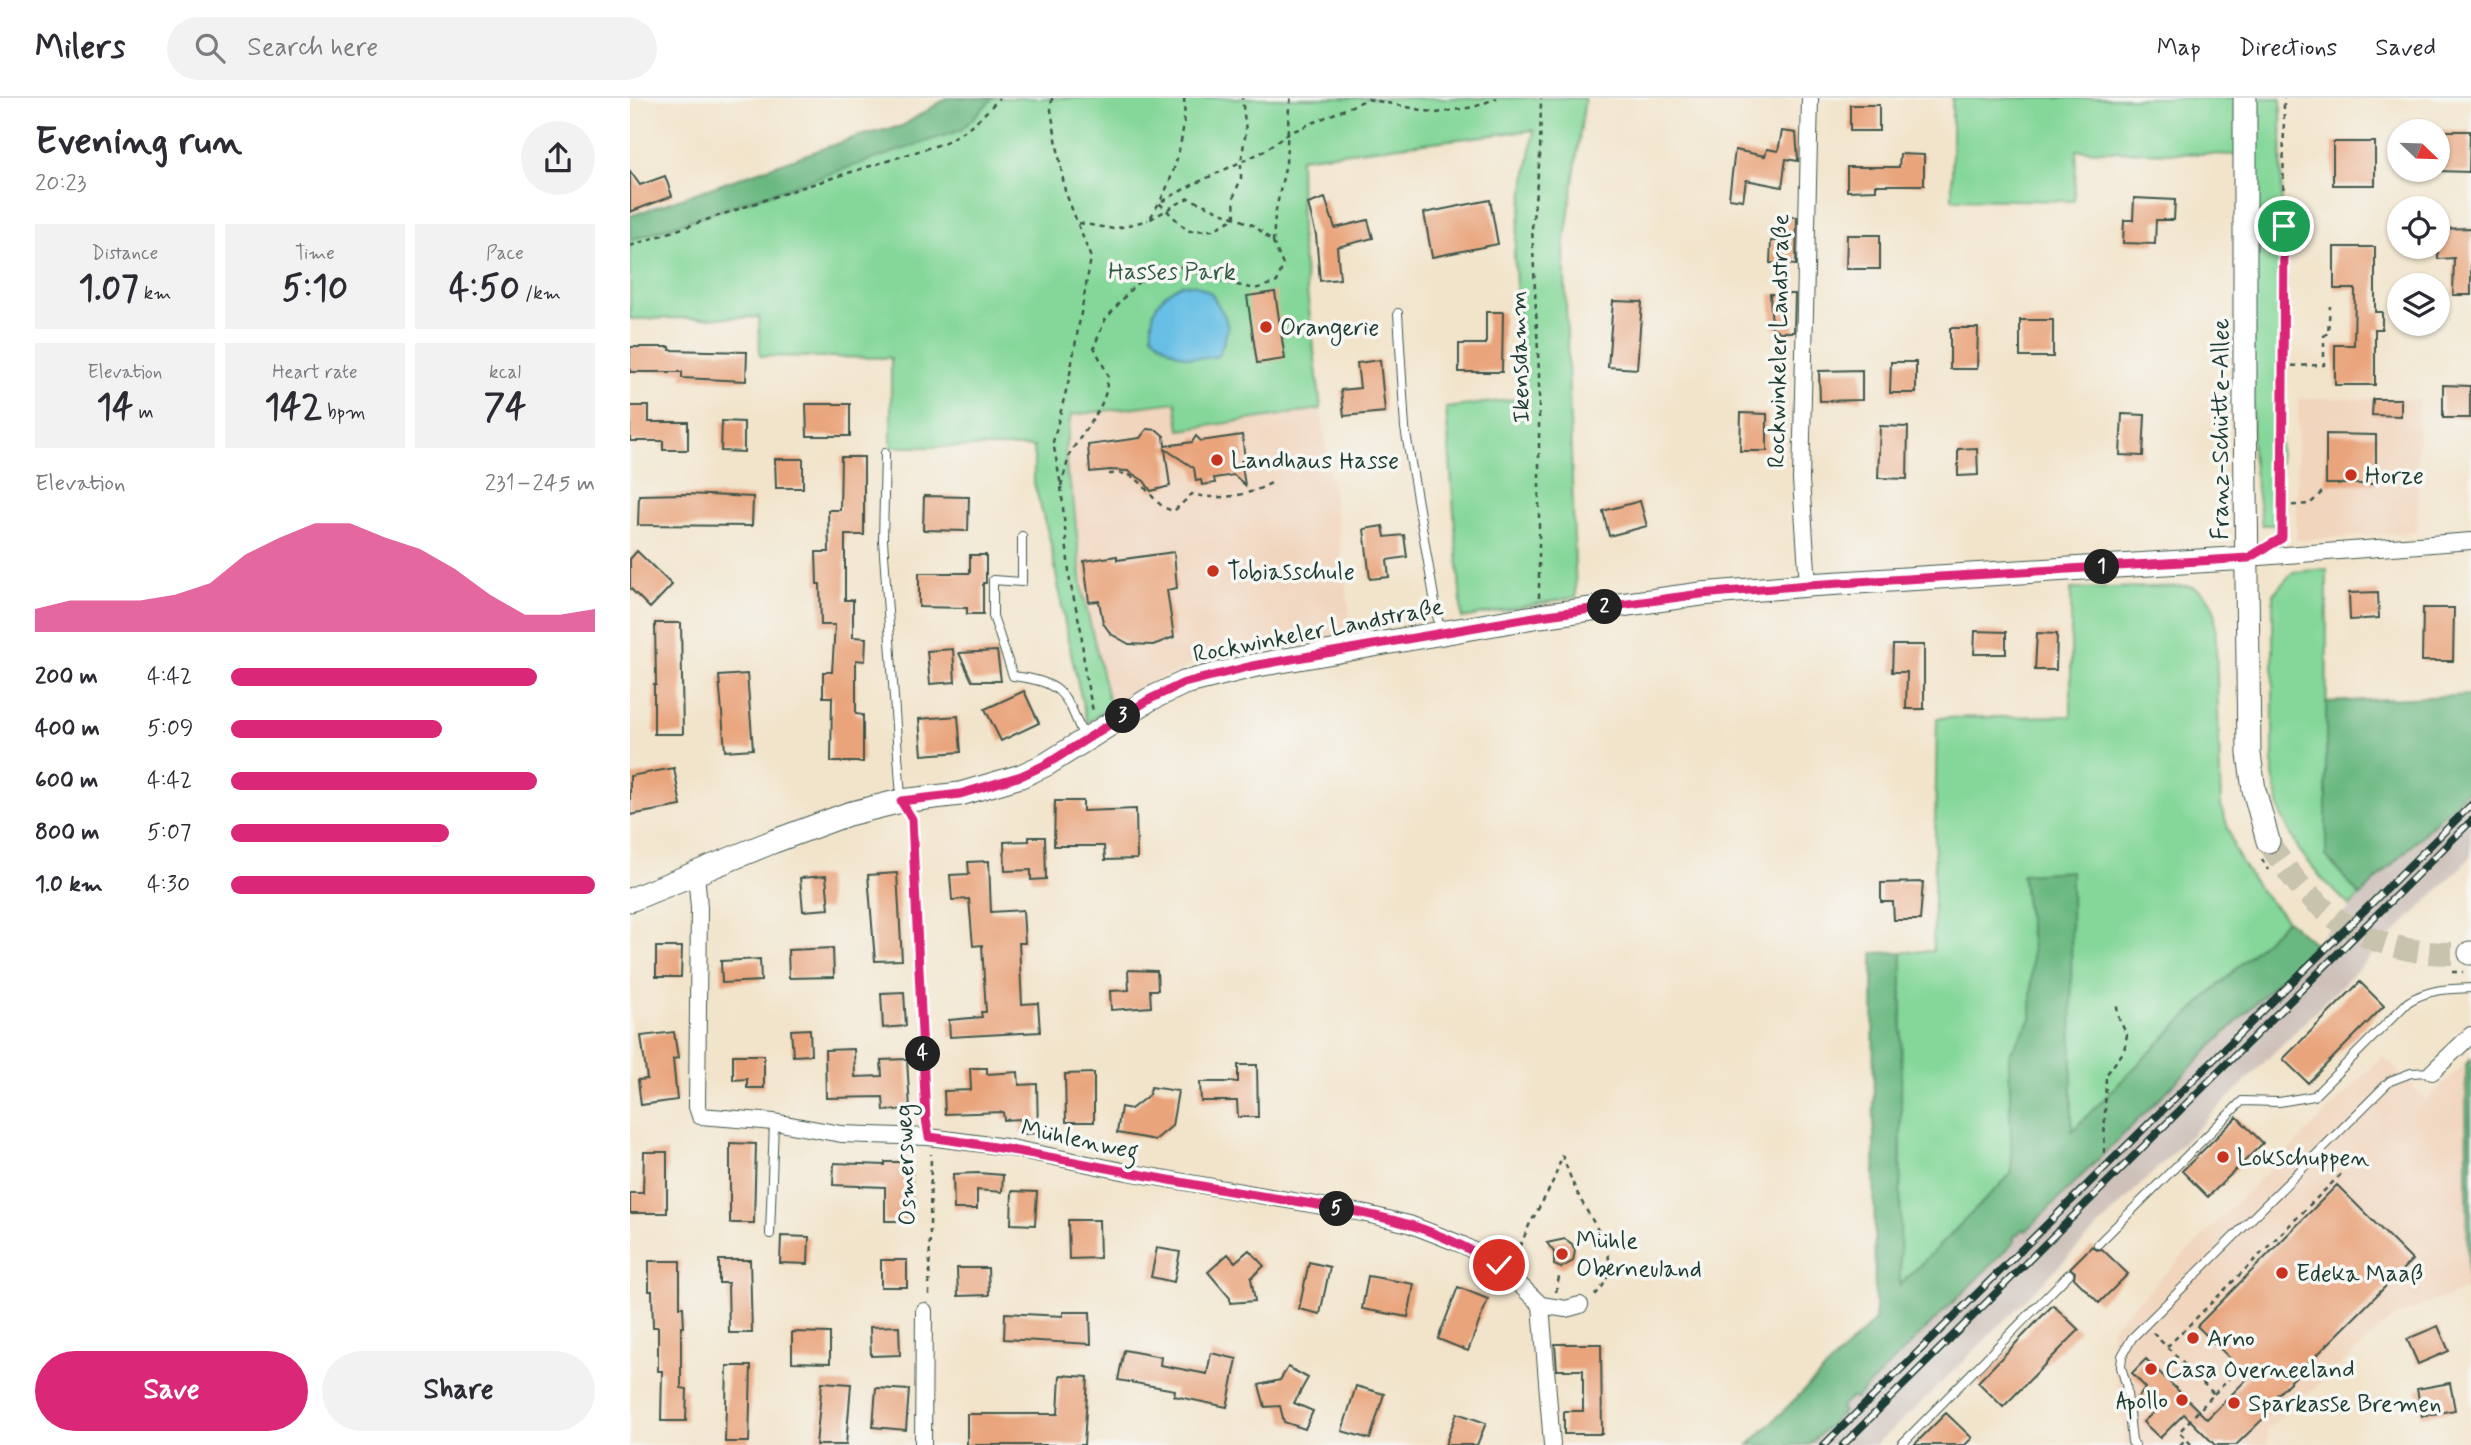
<!DOCTYPE html>
<meta charset="utf-8">
<style>
:root{--surface:#fff;--page:#f2f2f3;--text:#2b2b33;--muted:#7c7c81;--line:#e1e1e2;--accent:#db2777}
body{margin:0;font-family:Mynerve,sans-serif;background:var(--page);color:var(--text);height:100vh;display:flex;flex-direction:column;font-size:26px;white-space:nowrap}
*{box-sizing:border-box;margin:0}
p{font-size:23px;color:var(--muted)}
.icon{flex:none;width:38px;height:38px;fill:none;stroke:currentColor;stroke-width:2;stroke-linecap:round;stroke-linejoin:round}
.map{position:relative;flex:1;overflow:hidden}
.drawer{display:flex;flex-direction:column;background:var(--surface);width:630px}
.drawer>*{flex:none}
.needle{width:46px;rotate:113deg}
.buttons{position:absolute;left:1757px;top:21px;display:grid;gap:14px}
.buttons a{display:grid;place-items:center;width:63px;height:63px;border-radius:50%;background:var(--surface);box-shadow:0 2px 5px #0004;font-size:35px}
.pin{position:absolute;display:grid;place-items:center;width:60px;height:60px;color:#fff;margin:-30px;border:4px solid #fff;border-radius:50%;box-shadow:0 2px 7px #0007}
.km{position:absolute;width:35px;height:35px;margin:-18px;border-radius:50%;background:#222;color:#fff;font-size:19px;line-height:35px;text-align:center}
.round{display:grid;place-items:center;flex:none;width:74px;height:74px;border-radius:37px;background:var(--page)}
.summary{display:flex;align-items:center;justify-content:space-between;height:119px;padding:0 35px}
h1{font-size:38px;font-weight:800;line-height:52px}
.figures{display:grid;grid-template-columns:repeat(3,1fr);gap:10px;height:119px;padding:7px 35px}
.figures div{display:grid;align-content:center;border-radius:0px;background:var(--page);text-align:center}
.figures b{font-size:35px;font-weight:800}
.figures small{font-size:19px;font-weight:400}
.figures p{font-size:19px}
.chart{height:196px;padding:14px 35px}
.chart p{display:flex;justify-content:space-between}
.chart svg{width:100%;height:126px;margin-top:7px;fill:var(--accent);opacity:.7}
.button{display:flex;gap:14px;margin-top:auto;padding:14px 35px}
.button a{flex:1;height:80px;border-radius:42px;background:var(--accent);color:#fff;font-size:28px;font-weight:800;line-height:80px;text-align:center}
.button a+a{background:var(--page);color:var(--text)}
ul{padding:0 35px;list-style:none;font-size:23px}
li{display:grid;grid-template-columns:112px 84px 1fr;align-items:center;height:52px}
li i{height:18px;border-radius:9px;background:var(--accent)}
header{display:flex;align-items:center;gap:42px;box-sizing:border-box;height:98px;padding:0 35px;background:var(--surface);border-bottom:2px solid var(--line)}
header strong{font-size:33px}
nav{display:flex;gap:38px;margin-inline-start:auto;font-size:24px}
.search{width:490px;height:63px;background:var(--page);display:flex;align-items:center;gap:18px;box-sizing:border-box;padding:0 24px;border-radius:38px;color:var(--muted);font-size:26px}
main{display:flex;flex:1;min-height:0}
.map>svg:first-child{display:block}
.built{fill:#f1d5bd}
.industrial{fill:#cec1ba}
.green{fill:#84d799;stroke:#528a66;stroke-width:2}
.forest{fill:#6bb881;stroke:#457a5a;stroke-width:2}
.water{fill:#68bfe5;stroke:#447e8c;stroke-width:2}
.building{fill:#e9a47b}
.lines{fill:none;stroke-linecap:round;stroke-linejoin:round}
.secondary-tunnel{stroke:#c8c3ad;stroke-width:23;stroke-dasharray:23 11;stroke-linecap:butt}
.service-casing{stroke:#3f564b;stroke-width:10}
.minor-casing{stroke:#3f564b;stroke-width:18}
.secondary-casing{stroke:#3f564b;stroke-width:25}
.path{stroke:#3f564b;stroke-width:2.5;stroke-dasharray:5 5;stroke-linecap:butt}
.service{stroke:#fff;stroke-width:8}
.minor{stroke:#fff;stroke-width:16}
.secondary{stroke:#fff;stroke-width:23}
.rail-casing{stroke:#1f3d34;stroke-width:8}
.rail{stroke:#f6f6f2;stroke-width:5;stroke-dasharray:16;stroke-linecap:butt}
.route-casing{stroke:#fff;stroke-width:14}
.route{stroke:#db2777;stroke-width:9}
.poi-dot{fill:#c8321e;stroke:#f6f6f2;stroke-width:2.5}
.labels{text-anchor:middle;stroke-width:7;stroke-linejoin:round;paint-order:stroke}
.park-label{font-size:24px;fill:#335c48;stroke:#f6f6f2}
.poi-label{font-size:24px;fill:#1f3d34;stroke:#f6f6f2;text-anchor:start}
.street-label{font-size:24px;fill:#1f3d34;stroke:#f6f6f2}
</style>
<header>
<strong>Milers</strong>
<div class="search"><svg class="icon" aria-label="search" viewBox="0 0 24 24"><circle cx="10" cy="10" r="6"/><path d="M15 15l6 6"/></svg>Search here</div>
<nav><a>Map</a><a>Directions</a><a>Saved</a></nav>
</header>
<main>
<section class="drawer">
<div class="summary"><div><h1>Evening run</h1><p>20:23</p></div><a class="round"><svg class="icon" aria-label="share" viewBox="0 0 24 24"><path d="M12 15V3M7 8l5-5 5 5M5 13v7h14v-7"/></svg></a></div>
<div class="figures">
<div><p>Distance</p><b>1.07<small> km</small></b></div>
<div><p>Time</p><b>5:10</b></div>
<div><p>Pace</p><b>4:50<small> /km</small></b></div>
</div>
<div class="figures">
<div><p>Elevation</p><b>14<small> m</small></b></div>
<div><p>Heart rate</p><b>142<small> bpm</small></b></div>
<div><p>kcal</p><b>74</b></div>
</div>
<div class="chart"><p><span>Elevation</span>231–245 m</p>
<svg viewBox="0 0 160 44" preserveAspectRatio="none"><path d="M0 44V36L10 33L20 33L30 33L40 31L50 27L60 17L70 11L80 6L90 6L100 11L110 15L120 22L130 31L140 38L150 38L160 36V44z"/></svg>
</div>
<ul>
<li><b>200 m</b>4:42<i style="width:84%"></i></li>
<li><b>400 m</b>5:09<i style="width:58%"></i></li>
<li><b>600 m</b>4:42<i style="width:84%"></i></li>
<li><b>800 m</b>5:07<i style="width:60%"></i></li>
<li><b>1.0 km</b>4:30<i style="width:100%"></i></li>
</ul>
<div class="button"><a>Save</a><a>Share</a></div>
</section>
<div class="map">
<svg width="1841" height="1347" viewBox="0 0 1841 1347">
<rect width="100%" height="100%" fill="#f6f6f2"/>
<filter id="ink" filterUnits="userSpaceOnUse"><feTurbulence type="fractalNoise" baseFrequency=".0143" numOctaves="2"/><feDisplacementMap in="SourceGraphic" scale="14" xChannelSelector="R" yChannelSelector="G"/><feConvolveMatrix kernelMatrix="1 2 1 2 8 2 1 2 1" color-interpolation-filters="sRGB"/></filter>
<filter id="wash" filterUnits="userSpaceOnUse"><feTurbulence type="fractalNoise" baseFrequency=".00686" numOctaves="4" result="noise"/><feDisplacementMap in="SourceGraphic" scale="28" xChannelSelector="R" yChannelSelector="G"/><feGaussianBlur stdDeviation="1.57" result="paint"/><feColorMatrix in="noise" values="0 0 0 0 0 0 0 0 0 0 0 0 0 0 0 0 0 1.4 0 .05"/><feComposite in="paint" operator="in"/></filter>
<g filter="url(#wash)">
<rect width="100%" height="100%" fill="#f2e4cb"/>
<path class="built" d="M1668,300L1789,301L1787,434L1666,442Z
M547,304L551,332L691,311L723,537L665,545L566,565L511,588L480,608L453,496L443,400L437,377L434,351L441,317Z
M1753,958L1796,1002L1836,965L1838,1191L1764,1219L1637,1332V1347H1496L1489,1291L1482,1266V1229Z"/>
<path class="industrial" d="M1841,689V759L1290,1306L1245,1347H1179L1213,1314L1210,1311L1222,1299L1226,1301L1385,1144L1383,1141L1394,1130L1396,1132Z"/>
<path class="green" d="M363,0H955L934,149L946,499L832,520L816,310L893,300L884,155L904,32L670,60L671,144L691,311L550,332L546,304L441,317L435,351L437,377L443,400L453,496L480,608L457,625L438,542L420,442L404,385V349H261V260L130,258L129,219L0,221V142L331,32Z
M1322,0H1608V57L1447,52L1444,103L1322,101Z
M1621,0H1651L1652,123L1628,122L1622,115Z
M1652,134L1649,425L1647,427H1632L1622,357V142L1630,135Z
M1697,471L1696,758L1730,798L1720,808L1693,782L1669,752L1651,717L1643,677V496L1663,474Z
M1560,488C1575,493 1581,501 1585,515L1591,707L1605,753L1626,788L1657,822L1540,934L1442,1034L1402,852L1401,921L1379,957L1382,1075L1269,1188L1272,854L1303,853L1307,620L1441,618V491Z"/>
<path class="forest" d="M317,0H363L331,32L0,142V118L229,38L272,28Z
M1841,597V689L1730,798L1696,758V604Z
M1441,773L1442,1033L1540,934L1657,822L1685,846L1396,1133L1393,1131L1383,1140L1385,1143L1225,1301L1222,1299L1210,1310L1213,1314L1179,1347H1119L1245,1222L1243,855L1272,854L1270,1187L1382,1075L1379,957L1401,921L1402,852L1392,776Z
M1841,961V1189L1838,1191L1836,966Z"/>
<path class="water" d="M552,186L566,187L581,195L594,217L598,230L589,258C560,264 544,258 522,237C520,210 528,198 552,186Z"/>
<g id="blocks">
<path class="building" d="M1220,7H1249V33H1220Z
M1152,33L1166,35L1168,61V63L1156,61L1152,89L1116,82L1113,102L1099,100L1105,52L1135,58L1137,51L1148,53Z
M1808,33H1840L1839,74L1808,73Z
M1703,44H1745V87H1703Z
M1270,56L1294,57V87H1246V92L1217,93V69H1269Z
M0,73L10,87L35,78L42,98L0,114Z
M695,100L705,130L738,122L743,140L707,149L710,181L690,183L686,137L678,106Z
M1504,100L1545,102L1544,122H1526L1525,146L1493,145L1494,122H1503Z
M860,102L868,146L802,159L794,115Z
M1150,118L1167,119L1166,167L1140,165L1141,143H1149Z
M1841,130V197H1823L1824,160L1808,161V131Z
M1217,137H1250V171H1216Z
M1704,149H1745V214H1752V231H1745V287H1705V247H1724L1725,191H1704Z
M645,194L655,261L627,265L617,198Z
M1140,196H1165L1164,234H1150L1142,229Z
M983,203L1012,204L1007,271L978,269Z
M856,214H873L872,274H829V246H856Z
M1390,222H1423V259H1390Z
M1320,230H1348L1347,271H1320Z
M0,249H40V252L117,254L116,283L52,280V274H0Z
M750,262L755,314L714,318L711,292L730,290L727,265Z
M1261,264H1286V295H1260Z
M1232,272V302L1190,303L1189,273Z
M1813,287L1840,288V320H1813Z
M1743,301H1771V318L1742,317Z
M176,306H220V338H177Z
M0,308H19V324H58V352H33V343H0Z
M1111,315L1137,316V353H1110Z
M1492,316L1515,317L1513,358L1490,357Z
M92,323L114,324V354L91,353Z
M1250,328L1278,329L1277,381L1248,380Z
M517,331L527,332L534,338L535,348L562,344L566,338L571,343L612,337L615,362L611,363L615,387L604,377L584,380L585,385L572,387L571,382L566,383L564,370L535,351L540,388L521,393L514,383L498,373L480,372L460,374L458,347L510,340Z
M1696,336L1746,337V386H1696Z
M1347,350L1348,377L1328,378V351Z
M211,359H234V437H215V502H223V539L236,540L235,563L226,562V616L233,617V664H201L202,599H193V574H202L205,527H191L190,486H187L186,454H199L198,412H210Z
M145,361H173V390H146Z
M55,396L123,399L122,428L8,427L9,397Z
M294,398L339,399L338,433L293,432Z
M1010,403L1017,428L979,438L973,413Z
M753,428L755,439L774,437L777,459L757,462L759,479L740,481L734,431Z
M7,453L42,487L20,510L0,490V461Z
M544,454L547,490L537,492L544,539L523,547L499,546L481,536L473,525L469,503L459,504L454,463L487,458V462Z
M340,457H356V485H353V516H337V510L289,509V475H340Z
M1748,494L1749,520L1720,522L1719,495Z
M1793,510H1824L1823,563H1792Z
M25,525H51L53,636H24V587H26Z
M1345,533L1376,534V556H1344Z
M1407,535L1427,536L1426,572H1405Z
M1263,547H1294V611H1276L1277,574H1262Z
M323,551L325,584L300,586L297,553Z
M367,553L371,583H342L329,555Z
M117,576L123,651L95,653L89,578Z
M394,593L409,625L371,643L355,611Z
M328,618L331,654L292,657L289,621Z
M44,670L51,708L0,717V678Z
M425,703H453V713L506,711L507,761L475,762L474,748H424Z
M399,739H415L416,781L401,782V772L375,773L374,744L399,743Z
M359,763L361,814L393,812L395,845H389L392,906L408,905L410,934L320,939L319,922L352,919L351,914H356L352,847L343,848L339,801L322,802L320,777L339,776L338,764Z
M267,775L272,862L245,863L238,777Z
M196,778L199,811L173,813L170,780Z
M1293,784L1290,822H1264L1263,804H1251V785Z
M26,849H52L51,879H26Z
M203,850L204,879L159,880L158,852Z
M130,861L131,883L92,885L91,863Z
M498,872L527,873L528,892H520L521,909L481,912L480,893L499,892Z
M1730,884L1754,908L1678,985L1653,961Z
M274,894L276,928L253,930L251,895Z
M180,931L181,957L163,958L161,932Z
M44,934L48,960L43,961L47,1002L11,1007L8,982L17,981L11,938Z
M224,951L225,979L252,978L251,962L277,961L280,1011L254,1013L253,999L196,1000L195,952Z
M103,957H134V990H117V981L103,982Z
M608,967H627L628,1019H608L607,1003H571L570,984H608Z
M340,970H357V976L388,974L389,987L407,986L408,1035L391,1036L390,1021L374,1022L373,1014L315,1016L314,993L341,992Z
M464,975V1024H436L435,976Z
M521,989L548,993L542,1028L525,1042L487,1035L491,1009L501,1011L519,997Z
M1607,1019L1633,1045L1578,1099L1552,1073Z
M100,1045L126,1046L124,1125H100Z
M14,1054H37V1115H0V1095H13Z
M255,1064H282L283,1123H255V1089L203,1087L204,1065L255,1067Z
M348,1075L373,1077L372,1094L347,1092V1111H324L323,1076Z
M1707,1087L1782,1162L1632,1312L1637,1317L1606,1347H1585L1554,1316L1530,1340L1513,1324L1523,1315L1507,1300L1516,1290L1502,1275L1516,1261L1577,1321L1619,1279L1567,1228Z
M382,1093L407,1094L405,1127L381,1126Z
M438,1122H469L470,1160L439,1161Z
M151,1138L179,1139L178,1166L150,1165Z
M935,1141L942,1146L945,1153L943,1163L931,1170L924,1167V1154L917,1145Z
M1462,1148L1467,1152L1472,1151L1498,1176L1469,1205L1444,1180L1445,1174L1440,1170Z
M527,1150L550,1154L544,1184L521,1179Z
M619,1152L634,1168L621,1180L625,1203L600,1205V1200L578,1174L598,1156L605,1164Z
M89,1162H120L122,1235H99L98,1185H89Z
M251,1162H277V1189H251Z
M19,1163H50V1209H53L54,1229H51V1290L57,1291L56,1323H31L32,1273H28V1229H23L22,1193H19Z
M679,1164L700,1169L690,1216L669,1211Z
M327,1170H358L359,1197L328,1198Z
M738,1178L784,1186L778,1219L732,1211Z
M828,1189L858,1201L838,1253L808,1241Z
M1423,1207L1449,1232L1373,1309L1348,1284Z
M433,1214H460L461,1246L374,1241L375,1215L433,1218Z
M269,1228L270,1257L241,1258L240,1229Z
M1808,1228L1819,1253L1788,1266L1777,1241Z
M162,1234L200,1235V1265L162,1264Z
M925,1246H971L972,1336H934V1313H953V1272H927Z
M494,1252L531,1259L530,1267L577,1276L581,1255L607,1261L597,1309L544,1298L545,1292L488,1282Z
M97,1268H121L119,1344H95Z
M658,1269L678,1280L664,1305L683,1313L675,1331L654,1324L650,1308L635,1309L629,1287L650,1282Z
M430,1277L458,1279L454,1347H337V1316H428Z
M192,1284L221,1286L216,1347H186Z
M1820,1285L1825,1312L1792,1318L1787,1291Z
M726,1288L754,1296L740,1341L712,1333Z
M246,1290L279,1292L276,1332L243,1329Z
M827,1315L856,1325L847,1347H815Z
M1316,1315L1342,1340L1335,1347H1284Z"/>
</g>
</g>
<g filter="url(#ink)">
<use href="#blocks" fill-opacity="0" stroke="#3f564b" stroke-width="2"/>
<g class="lines">
<path class="secondary-tunnel" d="M1638,743C1684,821 1748,861 1840,855"/>
<g class="service-casing">
<path id="service" d="M768,215L775,330L810,534
M255,355L253,442L271,700
M392,438V484L363,482V518L383,578C433,584 436,596 454,640
M140,1136L144,1024
M1468,1146L1612,1003L1649,1004L1684,998L1778,904C1798,891 1817,891 1841,890
M1271,1347L1439,1176
M1505,1347L1502,1344L1496,1286L1491,1269L1492,1258L1502,1240L1760,983L1781,975L1802,974"/>
</g>
<g class="minor-casing">
<path id="minor" d="M1617,460L1841,443
M1178,487L1171,382L1180,0
M66,774L69,810L67,1009L70,1018L144,1024L211,1036L299,1039L376,1049L497,1074L732,1115L779,1126L833,1147L869,1167L911,1207L936,1211L950,1207
M1802,974L1841,937
M911,1207L922,1347
M293,1347L294,1213"/>
</g>
<g class="secondary-casing">
<path id="secondary" d="M1615,0V305L1619,656L1624,692L1638,743
M0,802L142,744L218,716L271,703L330,696L391,678L417,666L520,601L554,585L622,568L910,518L1071,496L1178,487L1617,460
M1840,855H1841"/>
</g>
<path class="path" d="M422,0L421,12L435,93L461,160L439,281L423,344L431,388L440,484L451,532L455,576L463,613
M554,0C557,31 545,78 529,105L558,133L583,132L605,120L604,98L611,80V64L616,33L612,0
M449,125L484,131L518,122
M643,144L645,117L656,65L659,9L661,0
M0,148L167,91L311,46C334,35 352,20 369,0
M1652,268L1694,267V238L1698,235L1700,208
M479,376C484,376 491,375 496,376C517,382 522,409 544,413L562,396C588,403 618,398 641,385
M431,388L440,355L470,310L476,294L478,277L464,249L475,222L502,190L523,171L549,168L585,182L625,191L647,184L653,167L643,144L625,128L558,100L519,122L529,105L558,89L634,53L659,35L738,1L806,15L844,9L867,0
M1652,408L1680,406L1693,393
M1651,441L1654,0
M909,500V275L902,130L910,58L911,0
M282,721L296,1022
M1632,761L1638,772
M1822,874H1833
M1474,1055L1476,977L1494,953L1497,937L1489,921L1486,904
M932,1057C938,1072 943,1088 951,1102C967,1134 998,1166 964,1198
M883,1156C893,1148 895,1133 902,1122C915,1099 925,1084 932,1057
M926,1194L929,1179
M299,1197L301,1056
M1523,1235L1584,1296L1549,1334L1562,1347
M1537,1249L1711,1076
M1584,1296L1609,1270
M1550,1347L1556,1341"/>
<use href="#service" class="service"/>
<use href="#minor" class="minor"/>
<use href="#secondary" class="secondary"/>
<g class="rail-casing">
<path id="rail" d="M1194,1347L1841,707
M1213,1347L1841,723"/>
</g>
<use href="#rail" class="rail"/>
</g>
</g>
<g class="lines" filter="url(#ink)">
<g class="route-casing">
<path id="route" d="M869,1167C840,1151 809,1135 777,1126C710,1107 640,1101 572,1088C481,1072 391,1051 299,1039L296,1021L282,721L271,703L330,696L391,678L417,666L520,601L554,585L622,568L910,518L1071,496L1178,487L1618,460L1652,440L1654,128"/>
</g>
<use href="#route" class="route"/>
</g>
<g class="poi-dot">
<circle cx="636" cy="229" r="7"/>
<circle cx="587" cy="362" r="7"/>
<circle cx="1721" cy="377" r="7"/>
<circle cx="583" cy="473" r="7"/>
<circle cx="1593" cy="1059" r="7"/>
<circle cx="932" cy="1156" r="7"/>
<circle cx="1652" cy="1175" r="7"/>
<circle cx="1563" cy="1240" r="7"/>
<circle cx="1521" cy="1271" r="7"/>
<circle cx="1552" cy="1302" r="7"/>
<circle cx="1604" cy="1305" r="7"/>
</g>
<g class="labels">
<g class="park-label">
<text x="542" y="181">Hasses Park</text>
</g>
<g class="poi-label">
<text x="650" y="237">Orangerie</text>
<text x="601" y="370">Landhaus Hasse</text>
<text x="1735" y="385">Horze</text>
<text x="597" y="481">Tobiasschule</text>
<text x="1607" y="1067">Lokschuppen</text>
<text x="946" y="1150">Mühle<tspan x="946" dy="28">Oberneuland</tspan></text>
<text x="1666" y="1183">Edeka Maaß</text>
<text x="1577" y="1248">Arno</text>
<text x="1535" y="1279">Casa Overneeland</text>
<text x="1538" y="1310" text-anchor="end">Apollo</text>
<text x="1618" y="1313">Sparkasse Bremen</text>
</g>
<g class="street-label">
<text transform="translate(1148 243) rotate(-89)" y="8">Rockwinkeler Landstraße</text>
<text transform="translate(889 259) rotate(-92)" y="8">Ikensdamm</text>
<text transform="translate(1590 331) rotate(-90)" y="8">Franz-Schütte-Allee</text>
<text transform="translate(688 532) rotate(-11)" y="8">Rockwinkeler Landstraße</text>
<text transform="translate(450 1041) rotate(12)" y="8">Mühlenweg</text>
<text transform="translate(275 1067) rotate(-92)" y="8">Osmersweg</text>
</g>
</g>
</svg>
<div class="buttons">
<a><svg class="needle" viewBox="-14 -14 28 28"><path d="M0-13l5 13h-10z" fill="#e53935"/><path d="M0 13l5-13h-10z" fill="#7c7c81"/></svg></a>
<a><svg class="icon" aria-label="locate" viewBox="0 0 24 24"><circle cx="12" cy="12" r="6"/><path d="M12 2v4M12 18v4M2 12h4M18 12h4"/></svg></a>
<a><svg class="icon" aria-label="layers" viewBox="0 0 24 24"><path d="M12 4l9 5-9 5-9-5zM3 14l9 5 9-5"/></svg></a>
</div>
<div class="pin" style="left:1654px;top:128px;background:#1e9e55"><svg class="icon" aria-label="arrive" viewBox="0 0 24 24"><path d="M6 21V4h12l-3 4 3 4H6"/></svg></div>
<div class="pin" style="left:869px;top:1167px;background:#d93025"><svg class="icon" aria-label="check" viewBox="0 0 24 24"><path d="M5 12l5 5 9-10"/></svg></div>
<b class="km" style="left:1472px;top:469px">1</b>
<b class="km" style="left:975px;top:509px">2</b>
<b class="km" style="left:493px;top:618px">3</b>
<b class="km" style="left:293px;top:956px">4</b>
<b class="km" style="left:707px;top:1111px">5</b>
</div>
</main>
